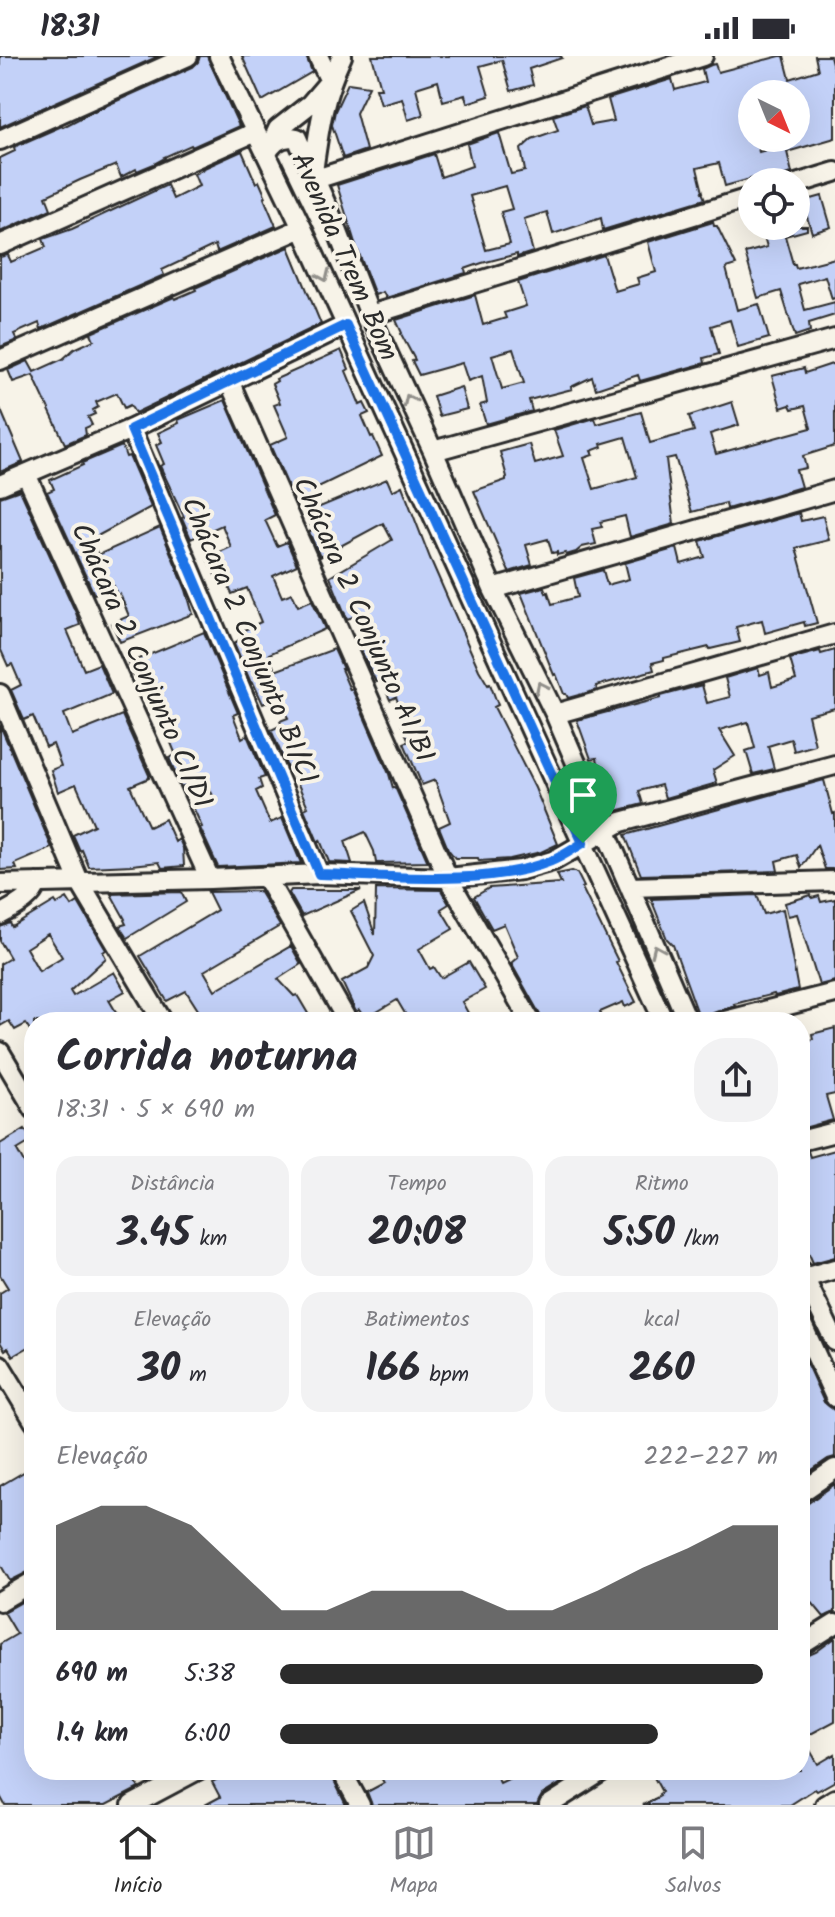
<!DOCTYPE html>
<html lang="pt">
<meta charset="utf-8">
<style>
:root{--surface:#fff;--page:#f2f2f3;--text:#2b2b33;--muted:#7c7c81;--line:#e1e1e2;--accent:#2b2b2b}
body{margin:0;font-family:Kalam,sans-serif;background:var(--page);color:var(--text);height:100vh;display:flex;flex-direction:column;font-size:30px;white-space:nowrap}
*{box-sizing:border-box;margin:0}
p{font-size:26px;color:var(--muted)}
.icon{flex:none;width:44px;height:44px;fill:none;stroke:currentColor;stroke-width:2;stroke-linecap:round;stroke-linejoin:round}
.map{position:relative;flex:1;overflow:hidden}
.details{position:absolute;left:24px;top:956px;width:786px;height:768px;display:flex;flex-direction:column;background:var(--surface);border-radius:32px;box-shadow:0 8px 32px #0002}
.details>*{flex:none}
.needle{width:52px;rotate:137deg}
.tools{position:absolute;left:738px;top:24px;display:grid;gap:16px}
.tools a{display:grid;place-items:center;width:72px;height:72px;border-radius:50%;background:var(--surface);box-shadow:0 8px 32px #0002;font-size:40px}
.pin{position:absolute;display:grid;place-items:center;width:68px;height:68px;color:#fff;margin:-82px -34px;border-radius:50% 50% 50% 0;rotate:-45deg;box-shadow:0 0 8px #0007}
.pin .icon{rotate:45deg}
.round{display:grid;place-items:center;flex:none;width:84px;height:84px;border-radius:32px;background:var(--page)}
.summary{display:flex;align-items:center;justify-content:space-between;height:136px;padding:0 32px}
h1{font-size:44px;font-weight:700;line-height:60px}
.figures{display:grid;grid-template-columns:repeat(3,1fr);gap:12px;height:136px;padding:8px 32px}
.figures div{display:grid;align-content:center;border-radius:20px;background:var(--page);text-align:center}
.figures b{font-size:40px;font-weight:700}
.figures small{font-size:22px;font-weight:400}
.figures p{font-size:22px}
.chart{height:224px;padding:16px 32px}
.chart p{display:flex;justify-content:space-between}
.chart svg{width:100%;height:144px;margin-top:8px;fill:var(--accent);opacity:.7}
ul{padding:0 32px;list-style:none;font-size:26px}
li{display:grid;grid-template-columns:128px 96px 1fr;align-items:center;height:60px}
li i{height:20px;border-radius:10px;background:var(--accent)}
.status{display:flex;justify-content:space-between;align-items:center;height:56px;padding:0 40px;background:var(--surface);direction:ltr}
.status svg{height:22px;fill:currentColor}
.tabs{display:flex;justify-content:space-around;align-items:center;height:112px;border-top:2px solid var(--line);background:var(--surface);font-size:22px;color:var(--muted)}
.tabs a{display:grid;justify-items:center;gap:4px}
.tabs .current{color:var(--accent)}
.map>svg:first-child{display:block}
.building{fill:#c3d1f8;stroke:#2b2b2b;stroke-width:2;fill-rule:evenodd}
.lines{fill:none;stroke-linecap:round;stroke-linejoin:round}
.minor-casing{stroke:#2b2b2b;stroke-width:24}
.minor{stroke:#f7f3e8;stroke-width:18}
.oneway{stroke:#918f8a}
.route-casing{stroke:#fff;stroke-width:16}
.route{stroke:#1a73e8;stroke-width:10}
.labels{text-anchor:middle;stroke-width:8;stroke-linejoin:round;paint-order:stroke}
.street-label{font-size:28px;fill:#2b2b2b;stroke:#f7f3e8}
</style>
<div class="status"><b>18:31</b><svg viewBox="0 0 49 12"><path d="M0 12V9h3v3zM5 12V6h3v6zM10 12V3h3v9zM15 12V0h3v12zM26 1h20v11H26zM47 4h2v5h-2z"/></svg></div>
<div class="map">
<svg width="835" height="1749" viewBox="0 0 835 1749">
<rect width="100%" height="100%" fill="#f7f3e8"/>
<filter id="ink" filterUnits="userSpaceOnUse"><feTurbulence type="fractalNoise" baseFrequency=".0125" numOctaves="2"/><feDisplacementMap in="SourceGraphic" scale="16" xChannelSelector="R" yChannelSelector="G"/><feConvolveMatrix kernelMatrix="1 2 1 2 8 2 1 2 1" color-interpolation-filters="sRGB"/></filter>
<g filter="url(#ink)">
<path class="building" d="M0,0H159L0,71Z
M200,0H207L239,70L192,91L191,89L164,101L165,102L154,108L137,115L136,113L121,121L116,109L80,124L46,140L51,153L0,176V102L15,95L14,91L62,70L63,71L92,56L193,11L198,6Z
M242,0H306L312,16L262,45Z
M372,0H561L562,2L529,13L533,29L511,35L502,4L480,10L489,40L467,47L465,39L443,45L438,25L416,32L423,59L408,64L402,42L381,48L376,32H381Z
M780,0H784L790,23L818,14L815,0H830L835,18V82L787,96L792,117L760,126V124L755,125L754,122L725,130L719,107L697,112L703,136H702L705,143L603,174L601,162L553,178L547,156L524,163L533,196L517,201V198L482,207L465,213L466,217L386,242L383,236L375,239L355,187L337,129L434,98L441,121L472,110L467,88L499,77L511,118L525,115L521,93L532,83L558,74L553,60L585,50L591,69L614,65L608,43L672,23L675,34L705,26L702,13L711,9L715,8L718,16ZM752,38H796V82H782L784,89L759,96L755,82H752ZM505,130L512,153L501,156L510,188L486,194L470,140Z
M348,27L369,30L356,57L366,94L343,102L332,69L335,55Z
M242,95L256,127L259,125L266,141L264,142L276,170L217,196L215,189L162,214L164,219L41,273L39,267L14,278L17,284L0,291V201L8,199L11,206L46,191L43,183L72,173L167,129L173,143L199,130L194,118L202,114V113Z
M822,140L831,171L812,177L803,148L809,146L808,144Z
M713,166L714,170H717L736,209L726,212L737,254L759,248L769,282L738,291L730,264L711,270L719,298L704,302L705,307L640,325L638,319L596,333L592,321L571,331L572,333L529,344L532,355L486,368L480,349L487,347L482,320L468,325L462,307L419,319L412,305L415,304L401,278L402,277L396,264L475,239L483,269L506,262L504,257L526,250L518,226L604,199L615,235L639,228L637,222L656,216L648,186ZM513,293L524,327L502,333L492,299Z
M761,170H807V174L785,180L793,208H795L796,212L835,202V242L832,243L825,220L798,228L805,254L835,246V259L809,267L810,275L795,280L781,235L758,242L745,197L767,191Z
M289,191L321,268L135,357L130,349L124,352L117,337L96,346L98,351L93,354L95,358L88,361L92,369L85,372L86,379L65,388L33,319L13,326L8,314L28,305L34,316L63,303L74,293L94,284L91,277L174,241L175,243L196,234L195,232Z
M341,294L349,313L346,315L360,349L364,347L369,357L362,360L371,381L373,380L382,400L312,434L320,451L387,423L392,435L402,430L430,502L479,614L488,629L490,628L498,649L494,651L535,732L558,788L541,796L510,803L479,805L478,802H455L448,793L439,771L450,766L435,724L422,729L404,687L409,685L401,667L404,663L396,641L390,644L381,623L376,626L356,584L365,581L356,560L347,563L330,521L392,484L383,467L320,501L309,476L313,474L298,437L292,439L270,389L288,381L274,349L280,347L272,328L277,325L276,323Z
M835,307V390L803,400L806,412L796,414L801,431L727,453L726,447L692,456L675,401L666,403L674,468L630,481L625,460L600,466L602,471L592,473L596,488L582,491L576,496L566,499L565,497L557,499V496L552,497L548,483L526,489L532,509L509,516L474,435L506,424V422L507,421L500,396L529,388L535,408L563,400L554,374L595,362L597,368L641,356L650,387L694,375L689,360L732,346L739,369L710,378L716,398L767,384L811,372L805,350L792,353L790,349L781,352L772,320L804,312L805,317ZM625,381L637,421L594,433L584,402L593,399L591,395L602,391L601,388Z
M461,331L467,353L439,360L433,340Z
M225,344L275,459L265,464L277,490L287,486L297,509L273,520L282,541L292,537L298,550L312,544L325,573L269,598L275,615L334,593L343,613H341L350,634L352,633L389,718L393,732L395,731L428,806L376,807L374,795L365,776L345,785L352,807L329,806L320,784L318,786L304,753L308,751L290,710L287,711L271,674L282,669L280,665L288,662L279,641L263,648L253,626L251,627L234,587L243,582L240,576L261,566L247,532L232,538L223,518L216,521L207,502L231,491L222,469L191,483L182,462L184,461L160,410L164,408L156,389L162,386L158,377L179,367L178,364Z
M0,352L23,406L0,416Z
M122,390L126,401L129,400L151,451L90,484L98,499L160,471L186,534L193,558L120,586L112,567L129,560L120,538L117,539L114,530L94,538L47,436L54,433L50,424L83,409L82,407Z
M20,434L76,557L80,569L67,574L84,614L99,608L112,638L64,658L72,679L122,659L149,719V722L130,730L149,771L165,763L175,786L179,783L183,792L184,810L162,812L159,806L132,809L89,811L82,794L80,795L73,779L94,769L76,728L58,736L51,714L61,710L53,688L46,691L33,660L24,664L11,634L21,629L12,608L8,610L0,592V441Z
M799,457L801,465L823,460L829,484L796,492L817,567L805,570L804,566L765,577L762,564L736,571L740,586L710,593L709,591L664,602V604L652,607L654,614L596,630L597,634L568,642L566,638H564L556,618L554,619L521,537L544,531L546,537L548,536L552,548L578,541L574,522L603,514L607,529L629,523L625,507L677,492L681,508L705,501L700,485Z
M204,576L238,657L233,659L242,682L247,679L265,721L259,723L262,732L256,735L270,767L282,762L301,807L218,811L200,772L202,771L193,751L214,742L204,721L181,731L174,714L169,702L176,699L171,687L176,684L167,664L164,665L155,645L162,642L153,621L137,628L129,607Z
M835,594V652L808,659L815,689L794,695L791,683L768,690L774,713L753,718L746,695L755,692L748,666L719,674L735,700L713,714L717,727L665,742L661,729L639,735L643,748L616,755L603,720H601L597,702L591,703L577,664L661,642V640L702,629L707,647L730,641L725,622L758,612L760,619L769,616L772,631L796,624L790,603L820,595L821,598Z
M0,669L52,792L15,808L17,813L0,814Z
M824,724L833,758L835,757V813H825L817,789L801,812L797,799L776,805L778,815L641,819L625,779Z
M572,815L577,817L584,831L582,832L618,905L616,906L636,946L625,951L623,946L600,956L605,966H544L511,907L518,901L504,868L492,873L474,841L489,832L561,827L557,818Z
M376,833L441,834L449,848L441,853L453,873L419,893L430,913L434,911L441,922L469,906L485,933L462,946L473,966H410L397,944L365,963L359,954L356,956L342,926L368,912L374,900L351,855L364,847L375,879Z
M291,834H361L302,860L289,837Z
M259,835L280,870L204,915L215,934L291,890L301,908L278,923L294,940L297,939L313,966H186L200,957L186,935L167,945L140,900L217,854L208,836Z
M181,836L186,846L127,882L119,870L126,868L124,864L125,863L111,838Z
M757,839L764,858L783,853L798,934L775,940L774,938L734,948L735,950L713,957L709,965L701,966L673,889L667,883L651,843Z
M811,839L812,842L819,840L821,846L835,843V925L819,929L797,858L788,860L785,847Z
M67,842L72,850L78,846L106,894L103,896L106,902L70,935L73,940L114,916L125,935L109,944L122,966H34V980L26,968L15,974L9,965L0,970V908L10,902L0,885V871L10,867L12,871L55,845L57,848ZM48,878L62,901L39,915L26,892Z
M835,972V1038L826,1040L833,1064L800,1073V987L813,983L812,978Z
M25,1073L32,1085L17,1094L31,1120L24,1124L34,1142V1288L13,1300L8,1292L5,1294L0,1286V1237L8,1232L0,1219V1088Z
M835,1094V1201L813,1207L803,1184L800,1185V1097L808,1095L810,1101Z
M800,1293L824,1346L835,1355V1401L828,1403L806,1418L800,1410Z
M34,1410V1463L29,1467L34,1476V1513L10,1525L0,1508V1430Z
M835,1428V1556L824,1561L810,1544L800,1553V1453Z
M34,1539V1714H46L50,1722L63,1714H129L139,1732L106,1749H5L0,1740V1588L17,1578L4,1556Z
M835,1582V1665L803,1682L818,1708L835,1698V1725L817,1735L815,1733L790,1749H643L660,1740L659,1738L662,1736L650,1714H800V1603L816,1596Z
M234,1714H329L346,1749H205L220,1741L212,1726Z
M377,1714H493L500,1727L527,1714H566L569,1722L542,1739L537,1749H372L367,1736L384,1727Z"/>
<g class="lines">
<g class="minor-casing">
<path id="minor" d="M219,0L302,172L664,966
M318,0L330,25
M0,84L188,0
M272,86L278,73L310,48L328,27
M267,98C272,86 283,79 297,82L336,171L370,259L433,395L493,533L555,658L688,966
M313,116C319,73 323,40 342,0
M316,123L703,0
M796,128L835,116
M0,189L255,76
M370,259L752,141
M0,304L302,172
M230,327L448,822L531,966
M131,373L319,818
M433,395L835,283
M26,418L210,823
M0,429L131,373L346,269
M493,533L835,434
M0,638L79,825L163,966
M555,658L835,578
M265,820L348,966
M0,828L210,823L319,818L448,822L521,814L553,805L621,766L835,709
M630,831L835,825
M0,859C14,851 32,843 37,827
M721,966L835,937
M0,996L34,1053
M800,1085L835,1076
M800,1213L835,1285
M804,1222L835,1213
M800,1264L835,1341
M0,1309L34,1365
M800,1437L835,1413
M0,1545L34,1525
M800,1590L835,1568
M341,1714L360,1749
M132,1749L198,1714
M549,1749L604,1714
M825,1749L835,1743"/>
</g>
<use href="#minor" class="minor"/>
</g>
<defs><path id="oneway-chevron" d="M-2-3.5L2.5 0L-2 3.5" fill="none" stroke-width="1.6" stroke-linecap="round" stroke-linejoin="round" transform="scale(2)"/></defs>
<g class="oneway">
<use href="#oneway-chevron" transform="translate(324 220) rotate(66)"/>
<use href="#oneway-chevron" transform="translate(409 344) rotate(-115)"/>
<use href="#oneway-chevron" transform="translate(541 631) rotate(-116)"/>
<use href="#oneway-chevron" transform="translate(657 894) rotate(-114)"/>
</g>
</g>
<g class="lines" filter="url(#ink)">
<g class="route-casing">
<path id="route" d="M346,269L583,787C573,793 562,801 551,805C486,831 389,820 319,818L131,373Z"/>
</g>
<use href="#route" class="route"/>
</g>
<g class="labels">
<g class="street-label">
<text transform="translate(346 200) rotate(66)" y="10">Avenida Trem Bom</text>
<text transform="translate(365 563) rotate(66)" y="10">Chácara 2 Conjunto A1/B1</text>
<text transform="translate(251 584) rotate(67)" y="10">Chácara 2 Conjunto B1/C1</text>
<text transform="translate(143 609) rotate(66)" y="10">Chácara 2 Conjunto C1/D1</text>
</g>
</g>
</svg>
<div class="tools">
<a><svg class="needle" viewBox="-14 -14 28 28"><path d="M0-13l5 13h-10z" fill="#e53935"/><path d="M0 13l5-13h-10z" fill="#7c7c81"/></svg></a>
<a><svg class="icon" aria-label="locate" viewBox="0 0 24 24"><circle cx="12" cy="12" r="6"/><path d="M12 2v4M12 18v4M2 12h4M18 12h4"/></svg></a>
</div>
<div class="pin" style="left:583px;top:787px;background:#1e9e55"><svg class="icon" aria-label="arrive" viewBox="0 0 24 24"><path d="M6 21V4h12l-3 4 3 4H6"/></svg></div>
<section class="details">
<div class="summary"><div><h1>Corrida noturna</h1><p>18:31 · 5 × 690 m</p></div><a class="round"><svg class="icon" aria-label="share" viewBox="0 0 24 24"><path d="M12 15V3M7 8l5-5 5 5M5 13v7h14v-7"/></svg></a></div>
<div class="figures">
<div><p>Distância</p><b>3.45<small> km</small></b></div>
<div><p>Tempo</p><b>20:08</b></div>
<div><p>Ritmo</p><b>5:50<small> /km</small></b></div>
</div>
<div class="figures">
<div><p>Elevação</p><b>30<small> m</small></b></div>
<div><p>Batimentos</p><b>166<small> bpm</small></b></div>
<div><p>kcal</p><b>260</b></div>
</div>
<div class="chart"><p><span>Elevação</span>222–227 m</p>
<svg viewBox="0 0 160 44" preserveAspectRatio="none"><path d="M0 44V12L10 6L20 6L30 12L40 25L50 38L60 38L70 32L80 32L90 32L100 38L110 38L120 32L130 25L140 19L150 12L160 12V44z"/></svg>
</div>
<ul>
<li><b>690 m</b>5:38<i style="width:97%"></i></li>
<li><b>1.4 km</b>6:00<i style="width:76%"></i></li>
</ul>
</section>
</div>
<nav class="tabs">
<a class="current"><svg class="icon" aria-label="home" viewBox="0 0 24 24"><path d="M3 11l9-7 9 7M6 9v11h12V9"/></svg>Início</a>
<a><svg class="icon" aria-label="map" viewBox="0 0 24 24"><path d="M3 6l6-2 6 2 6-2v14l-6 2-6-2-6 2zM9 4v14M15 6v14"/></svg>Mapa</a>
<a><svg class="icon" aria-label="saved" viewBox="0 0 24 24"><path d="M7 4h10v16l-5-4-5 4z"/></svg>Salvos</a>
</nav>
